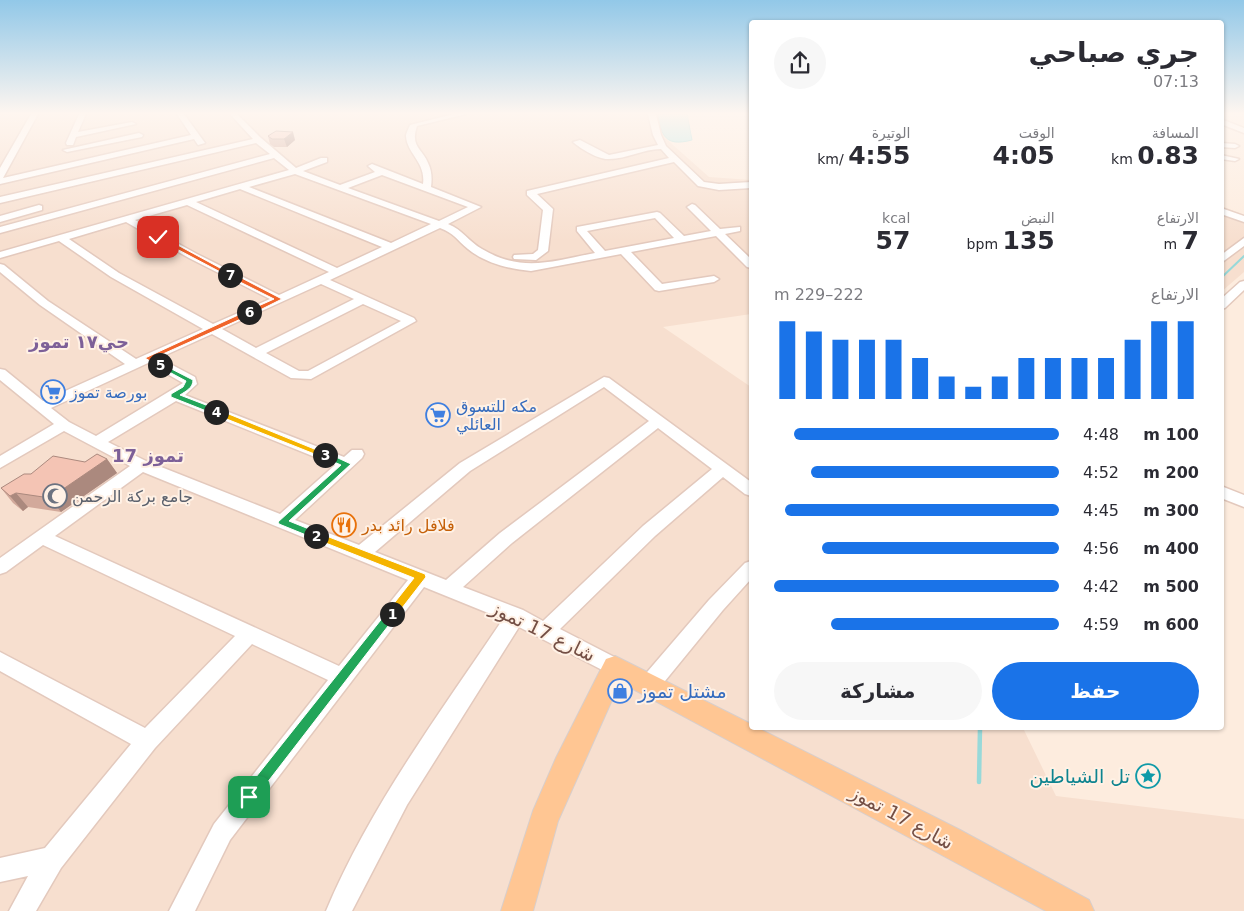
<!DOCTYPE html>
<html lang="ar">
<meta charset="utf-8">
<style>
:root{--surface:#fff;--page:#f7f7f7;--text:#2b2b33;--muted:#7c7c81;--accent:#1a73e8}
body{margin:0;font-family:"DejaVu Sans","Noto Naskh Arabic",sans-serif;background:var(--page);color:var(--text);direction:rtl;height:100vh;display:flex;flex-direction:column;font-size:19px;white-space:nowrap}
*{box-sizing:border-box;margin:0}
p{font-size:16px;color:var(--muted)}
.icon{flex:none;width:28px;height:28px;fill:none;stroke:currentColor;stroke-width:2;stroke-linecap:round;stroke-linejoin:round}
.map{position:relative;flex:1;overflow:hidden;direction:ltr}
.panel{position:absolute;left:749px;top:20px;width:475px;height:710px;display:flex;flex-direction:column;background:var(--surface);border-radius:5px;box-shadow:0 1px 4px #0004;direction:rtl}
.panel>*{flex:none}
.pin{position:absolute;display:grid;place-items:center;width:42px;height:42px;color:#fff;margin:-21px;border-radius:10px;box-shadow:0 2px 8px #0006}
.km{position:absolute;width:25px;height:25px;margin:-12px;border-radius:50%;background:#222;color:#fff;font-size:14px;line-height:25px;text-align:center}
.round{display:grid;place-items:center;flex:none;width:52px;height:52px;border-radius:26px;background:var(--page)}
.headline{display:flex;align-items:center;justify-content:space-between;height:85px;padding:0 25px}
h1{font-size:28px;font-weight:800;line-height:38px}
.stats{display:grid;grid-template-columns:repeat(3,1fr);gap:8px;height:85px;padding:5px 25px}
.stats div{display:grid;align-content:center}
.stats b{font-size:25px;font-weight:800}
.stats small{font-size:14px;font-weight:400}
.stats p{font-size:14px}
.chart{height:140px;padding:10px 25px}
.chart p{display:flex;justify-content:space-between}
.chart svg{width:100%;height:90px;margin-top:5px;stroke:var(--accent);stroke-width:6}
.button{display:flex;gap:10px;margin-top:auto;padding:10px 25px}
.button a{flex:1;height:58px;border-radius:30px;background:var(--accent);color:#fff;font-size:20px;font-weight:800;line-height:58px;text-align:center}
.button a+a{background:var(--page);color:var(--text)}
ul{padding:0 25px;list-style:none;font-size:16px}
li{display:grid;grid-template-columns:80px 60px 1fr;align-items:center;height:38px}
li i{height:12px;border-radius:6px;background:var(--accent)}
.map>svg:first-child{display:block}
.residential{fill:#f7dfcf}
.water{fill:#b2e7e7;stroke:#98d9d9}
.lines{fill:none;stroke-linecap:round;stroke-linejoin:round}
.stream-far1{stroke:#98d9d9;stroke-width:2}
.stream{stroke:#98d9d9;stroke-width:4.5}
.minor-casing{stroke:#e3c9bd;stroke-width:3}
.major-casing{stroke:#d8cecb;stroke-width:2}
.minor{fill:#fff;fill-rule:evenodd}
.major{fill:#ffc693;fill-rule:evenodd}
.wall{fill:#d2a99b}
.shaded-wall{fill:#ab897e}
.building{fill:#f4c4b4;stroke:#ab897e}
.split-1{fill:#22a559;stroke:#fff}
.split-2{fill:#f5b400;stroke:#fff}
.split-3{fill:#22a559;stroke:#fff}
.split-4{fill:#f5b400;stroke:#fff}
.split-5{fill:#22a559;stroke:#fff}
.split-6{fill:#f0652b;stroke:#fff}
.split-7{fill:#f0652b;stroke:#fff}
.split-8{fill:#f0652b;stroke:#fff}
.split-9{fill:#f5b400;stroke:#fff}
.labels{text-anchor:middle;stroke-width:4;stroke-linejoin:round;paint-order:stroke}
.shop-label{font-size:16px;fill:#366cbe;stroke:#fff1e5;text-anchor:start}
.worship-label{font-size:16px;fill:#5b616d;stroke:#fff1e5;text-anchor:start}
.food-label{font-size:16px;fill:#c56008;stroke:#fff1e5;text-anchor:start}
.neighbourhood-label{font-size:18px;font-weight:bold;fill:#7d6098;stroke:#fff1e5}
.near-street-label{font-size:19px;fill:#744f45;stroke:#fff1e5}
.near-shop-label{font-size:19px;fill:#366cbe;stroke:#fff1e5;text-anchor:start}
.near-culture-label{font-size:19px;fill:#0d838f;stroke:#fff1e5;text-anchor:end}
</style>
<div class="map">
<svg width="1244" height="911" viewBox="0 0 1244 911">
<rect width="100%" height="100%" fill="#fdecde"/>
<path class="residential" d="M0,114H657L664,137L709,177L751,180V314L663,327L751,387V728H1023L1056,796L1244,819V911H0Z
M1221,206L1244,215V272L1221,292Z"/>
<path class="water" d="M657,114H687L692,140C665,147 662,136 657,114Z"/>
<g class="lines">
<path class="stream-far1" d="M1221,278L1244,256"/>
<path class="stream" d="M979,782L980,728"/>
<g class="minor-casing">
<path id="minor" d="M31,114H38L3,178L191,135L177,114H184L205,143L198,145L194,139L0,184V168Z
M79,114H86L78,132L132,122L136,124L76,137L73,145H67L66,143Z
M230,114H237L261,138L296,168L321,158H327V162L303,171L340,185L375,172L368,166L372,164L423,184C426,162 407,154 406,136C406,133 409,128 410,125L454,114H466L417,126C410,147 422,148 428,163C432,171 432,179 431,187L481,207L448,224C463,230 468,241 482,249C522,273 553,261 595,253L577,231V227L657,212L660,213L684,236L711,231L687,207L692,204L695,205L720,229L740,227V231L725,234L751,259V268L747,267L716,236L631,252L662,284L714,276L719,279L714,282L659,291L655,290L621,254L531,271C509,269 485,263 468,249C457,240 454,233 440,228L330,280L414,318L416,321L311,379L291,378L212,334L159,358L195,377L197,384L185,395L344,457L352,450H362L364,454L362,458L295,520L359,545L460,463L604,377L609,378L751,482V496L745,494L723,477L655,536L560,629L622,661L625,667L622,673L615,676L608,673L519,627L407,805L352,911H326C370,806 440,713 503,619L424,587L230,840L195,911H169L214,824L328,680L252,644L155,748L61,868L36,911H9L28,876L0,882V858L45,848L131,744L0,671V652L145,728L235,636L43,545L6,572L0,574V558L130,466L64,431L0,468V456L54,424L0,380V369L5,370L43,401L125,364L40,305L0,272V264L4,265L48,301L136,359L203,329L111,277L59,241L0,258V252L289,170L274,158L0,233V227L270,154L256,143L0,203V197L253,139ZM295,174L431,224L391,243L249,187ZM382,175L468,207L439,221L348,188ZM240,189L382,247L337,268L196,202ZM187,205L329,272L279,295L197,254L135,220ZM655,218L674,238L605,251L587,231ZM126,222L189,258L270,299L213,324L119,273L69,239ZM321,284L354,299L256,348L222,329ZM363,304L401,321L308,371H299L266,353ZM148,363L183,383L96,436L69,422L51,408ZM604,387L649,421L500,533L446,580L375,552L470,471ZM176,401L335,465L280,514L146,461L108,442ZM658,428L712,469L643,526L543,621L523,610L463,587L512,543ZM143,472L408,580L339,666L55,536Z
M648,114H656L661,135L666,146L704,182L719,184L751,182V188L719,190L698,186L674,162L537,194L553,209L548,251L536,260L514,259L513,257L514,255L533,254L538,250L543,210L527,195V191L669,158L661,149C643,149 627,159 609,159C599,160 581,149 573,142L580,140L609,155L658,145L653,135Z
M1221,119L1244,128V133L1221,124Z
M139,133L143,135L142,137L67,152L63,150Z
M1221,143L1235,144L1239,146L1235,148L1221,147Z
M1221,155L1239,159L1235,161L1221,159Z
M39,205L42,206V210L0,222V216Z
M1221,208L1244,216V222L1221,214Z
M1244,238V246L1221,263V255Z
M1244,281V290L1225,308L1221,309V299L1240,282Z
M1221,486L1244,495V507L1221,498Z
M751,561V579L723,610L656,692L649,694L642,692L639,685L642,678L709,600L745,563Z"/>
</g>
<g class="major-casing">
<path id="major" d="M615,656L751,724V728H758L960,830L1089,900L1094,911H1046L620,682L558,821L533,911H501L533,811L556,758L606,659Z"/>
</g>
<use href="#minor" class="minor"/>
<use href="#major" class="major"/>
</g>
<path class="wall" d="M268,136L295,140L287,147H274L270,144Z
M107,459L117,473L61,512L28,507L23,511L13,503L1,488L31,474L85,462Z"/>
<path class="shaded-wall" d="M293,132L295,140L287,147L284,139Z
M107,459L117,473L61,512L50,498Z
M16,493L28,507L23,511L10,496Z"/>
<path class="building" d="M276,131L293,132L284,139H272L268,136Z
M97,454L107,459L50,498L16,493L10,496L1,488L24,474H31L53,456L85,462Z"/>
<linearGradient id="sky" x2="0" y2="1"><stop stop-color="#92c8e8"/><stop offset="0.47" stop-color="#fef6f0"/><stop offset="1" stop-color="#fef6f0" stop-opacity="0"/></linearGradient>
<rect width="1244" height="241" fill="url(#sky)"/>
<path class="split-1" d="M392,610L397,614L395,617L253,801L249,803L244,801L243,797L244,792L388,611Z"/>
<path class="split-2" d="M316,532L425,574L426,577L395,617H388V611L414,578L313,538L311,536Z"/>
<path class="split-3" d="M325,452L351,464L289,521L319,533V538L316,539L279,524L278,522L341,465L322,457V453Z"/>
<path class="split-4" d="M214,410H219L329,455L328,457H322L214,414Z"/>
<path class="split-5" d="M160,363L193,380C193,388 186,391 180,395L219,410V414H214L171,397V394L183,387L186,381L158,366L157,365Z"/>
<path class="split-6" d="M249,310L252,312V314L154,358L163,363V366H158L145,358Z"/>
<path class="split-7" d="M228,273H232L282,299L252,314H247V311L274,299L228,276Z"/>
<path class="split-8" d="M171,243H174L233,275L228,276L171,246Z"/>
<path class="split-9" d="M156,235H160L175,244L171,246L156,238Z"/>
<defs>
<g id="supermarket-ring" transform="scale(1.25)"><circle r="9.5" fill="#fff1e5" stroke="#3f7fe0" stroke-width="1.5"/><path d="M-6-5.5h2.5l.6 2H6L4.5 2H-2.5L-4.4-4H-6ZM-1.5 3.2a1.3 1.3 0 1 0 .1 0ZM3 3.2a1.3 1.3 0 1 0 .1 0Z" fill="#3f7fe0"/></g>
<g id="mosque-ring" transform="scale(1.25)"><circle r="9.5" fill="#fff1e5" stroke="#6b7280" stroke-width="1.5"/><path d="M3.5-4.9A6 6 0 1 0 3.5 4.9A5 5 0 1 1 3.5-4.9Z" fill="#6b7280"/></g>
<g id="restaurant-ring" transform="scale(1.25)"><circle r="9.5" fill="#fff1e5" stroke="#e8710a" stroke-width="1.5"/><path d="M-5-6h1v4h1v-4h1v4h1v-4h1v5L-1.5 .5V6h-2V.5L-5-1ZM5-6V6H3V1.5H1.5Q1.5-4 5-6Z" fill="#e8710a"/></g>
<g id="shop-ring" transform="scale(1.25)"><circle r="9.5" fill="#fff1e5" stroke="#3f7fe0" stroke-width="1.5"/><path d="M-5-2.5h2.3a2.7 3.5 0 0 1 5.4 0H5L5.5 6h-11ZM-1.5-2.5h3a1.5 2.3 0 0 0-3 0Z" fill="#3f7fe0"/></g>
<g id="sight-ring" transform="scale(1.25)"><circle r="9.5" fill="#fff1e5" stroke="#0f9aa8" stroke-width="1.5"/><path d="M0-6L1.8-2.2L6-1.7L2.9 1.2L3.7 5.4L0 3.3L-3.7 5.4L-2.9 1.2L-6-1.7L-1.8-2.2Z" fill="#0f9aa8"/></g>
</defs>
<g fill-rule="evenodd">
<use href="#supermarket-ring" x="53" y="392"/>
<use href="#supermarket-ring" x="438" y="415"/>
<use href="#mosque-ring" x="55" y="496"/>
<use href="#restaurant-ring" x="344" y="525"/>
<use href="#shop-ring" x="620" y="691"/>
<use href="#sight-ring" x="1148" y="776"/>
</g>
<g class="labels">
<g class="shop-label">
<text x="70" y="398">بورصة تموز</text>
<text x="456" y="412">مكه للتسوق<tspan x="456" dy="18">العائلي</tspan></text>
</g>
<g class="worship-label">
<text x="72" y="502">جامع بركة الرحمن</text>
</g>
<g class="food-label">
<text x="362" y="531">فلافل رائد بدر</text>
</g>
<g class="neighbourhood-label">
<text x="79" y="348">حي۱۷ تموز</text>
<text x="148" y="462">17 تموز</text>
</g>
<g class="near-street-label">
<text transform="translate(543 631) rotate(26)" y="7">شارع 17 تموز</text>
<text transform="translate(902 817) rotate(28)" y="7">شارع 17 تموز</text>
</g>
<g class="near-shop-label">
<text x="638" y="698">مشتل تموز</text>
</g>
<g class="near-culture-label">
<text x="1130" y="783">تل الشياطين</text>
</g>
</g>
</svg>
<div class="pin" style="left:249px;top:797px;background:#1e9e55"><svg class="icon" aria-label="arrive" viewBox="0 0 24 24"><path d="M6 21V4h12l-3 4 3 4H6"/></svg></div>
<div class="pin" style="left:158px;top:237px;background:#d93025"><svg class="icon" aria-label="check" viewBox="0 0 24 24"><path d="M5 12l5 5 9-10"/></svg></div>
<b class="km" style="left:392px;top:614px">1</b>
<b class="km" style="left:316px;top:536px">2</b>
<b class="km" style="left:325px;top:455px">3</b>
<b class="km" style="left:216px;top:412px">4</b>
<b class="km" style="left:160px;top:365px">5</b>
<b class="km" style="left:249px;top:312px">6</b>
<b class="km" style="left:230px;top:275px">7</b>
<section class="panel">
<div class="headline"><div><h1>جري صباحي</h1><p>07:13</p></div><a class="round"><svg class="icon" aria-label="share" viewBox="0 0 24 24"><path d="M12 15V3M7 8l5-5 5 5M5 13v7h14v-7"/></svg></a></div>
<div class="stats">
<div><p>المسافة</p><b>0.83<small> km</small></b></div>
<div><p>الوقت</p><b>4:05</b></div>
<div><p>الوتيرة</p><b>4:55<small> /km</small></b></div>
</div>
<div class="stats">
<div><p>الارتفاع</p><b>7<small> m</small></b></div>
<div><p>النبض</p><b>135<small> bpm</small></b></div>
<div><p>kcal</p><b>57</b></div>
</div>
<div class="chart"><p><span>الارتفاع</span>222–229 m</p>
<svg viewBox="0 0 160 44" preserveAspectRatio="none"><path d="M5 44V6M15 44V11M25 44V15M35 44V15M45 44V15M55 44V24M65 44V33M75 44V38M85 44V33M95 44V24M105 44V24M115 44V24M125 44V24M135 44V15M145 44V6M155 44V6"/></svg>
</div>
<ul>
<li><b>100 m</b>4:48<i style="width:93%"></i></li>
<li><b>200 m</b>4:52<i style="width:87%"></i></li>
<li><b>300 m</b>4:45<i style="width:96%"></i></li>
<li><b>400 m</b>4:56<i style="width:83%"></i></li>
<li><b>500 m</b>4:42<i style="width:100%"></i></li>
<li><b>600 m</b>4:59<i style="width:80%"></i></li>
</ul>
<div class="button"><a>حفظ</a><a>مشاركة</a></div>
</section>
</div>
